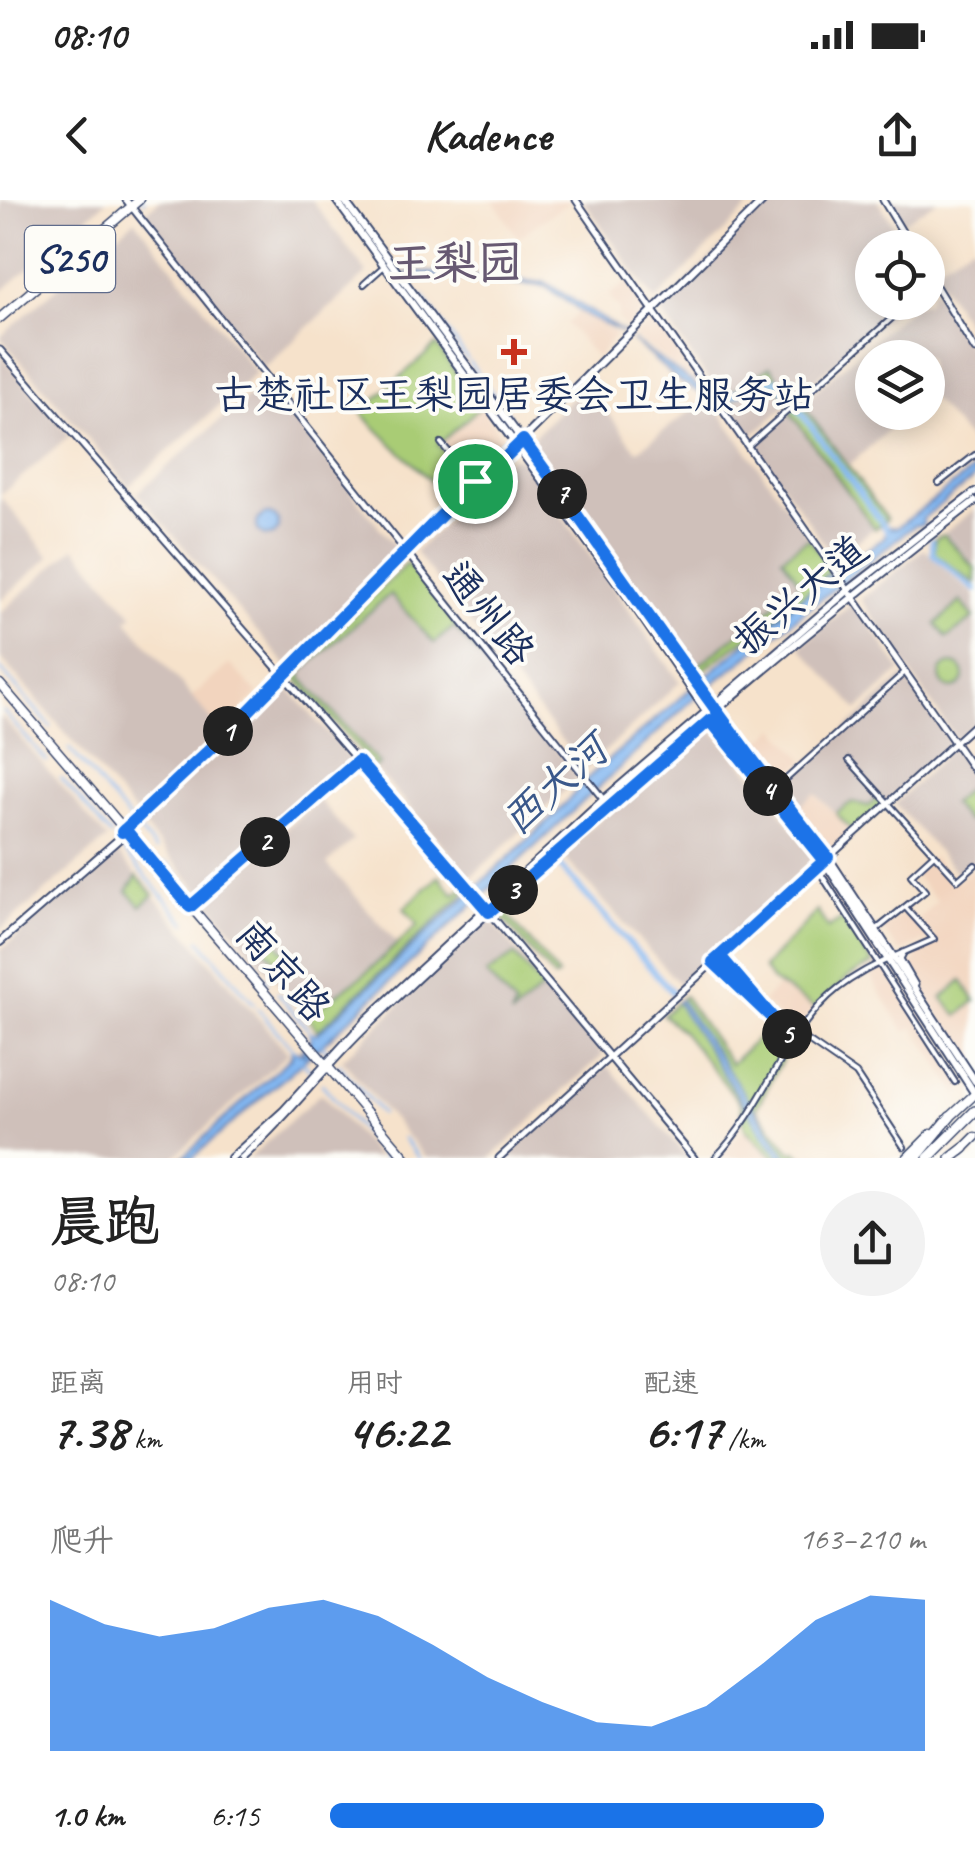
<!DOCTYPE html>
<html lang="zh">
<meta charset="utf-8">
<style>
:root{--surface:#fff;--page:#f2f2f2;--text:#222;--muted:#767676;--accent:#1a73e8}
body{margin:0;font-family:Caveat,"LXGW WenKai TC",sans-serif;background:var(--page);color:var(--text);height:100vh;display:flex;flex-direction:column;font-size:38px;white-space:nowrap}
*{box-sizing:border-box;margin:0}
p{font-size:32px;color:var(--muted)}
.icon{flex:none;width:55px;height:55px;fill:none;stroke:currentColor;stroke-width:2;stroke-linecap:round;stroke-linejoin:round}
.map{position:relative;height:958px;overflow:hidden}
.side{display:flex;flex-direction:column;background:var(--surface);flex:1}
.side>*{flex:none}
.controls{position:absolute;left:855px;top:30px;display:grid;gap:20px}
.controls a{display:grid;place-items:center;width:90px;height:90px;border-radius:50%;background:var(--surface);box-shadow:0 5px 25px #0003;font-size:50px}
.pin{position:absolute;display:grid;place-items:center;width:85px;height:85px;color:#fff;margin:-42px;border:5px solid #fff;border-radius:50%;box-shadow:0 2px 10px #0007}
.km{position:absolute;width:50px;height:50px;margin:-25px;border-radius:50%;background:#222;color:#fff;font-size:28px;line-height:50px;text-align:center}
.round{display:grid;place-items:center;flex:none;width:105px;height:105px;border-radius:52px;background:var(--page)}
.summary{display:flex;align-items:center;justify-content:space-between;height:170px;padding:0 50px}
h1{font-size:55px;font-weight:600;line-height:75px}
.figures{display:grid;grid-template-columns:repeat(3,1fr);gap:15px;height:170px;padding:10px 50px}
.figures div{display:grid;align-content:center}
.figures b{font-size:50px;font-weight:600}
.figures small{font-size:28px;font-weight:400}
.figures p{font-size:28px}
.chart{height:280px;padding:20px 50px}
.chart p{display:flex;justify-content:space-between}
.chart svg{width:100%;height:180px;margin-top:10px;fill:var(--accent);opacity:.7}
ul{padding:0 50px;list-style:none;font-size:32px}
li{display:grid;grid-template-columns:160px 120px 1fr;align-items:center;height:75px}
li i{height:25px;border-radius:12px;background:var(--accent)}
.status{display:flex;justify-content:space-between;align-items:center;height:70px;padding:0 50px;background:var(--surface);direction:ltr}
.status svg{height:28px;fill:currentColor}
header{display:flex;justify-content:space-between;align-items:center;height:130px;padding:0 50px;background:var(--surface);font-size:45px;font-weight:600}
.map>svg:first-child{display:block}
.built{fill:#f2d4be}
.industrial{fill:#cfc0ba}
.green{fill:#a9cc75;stroke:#627e6a;stroke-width:2.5}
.water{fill:#84b8f2;stroke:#5074a8;stroke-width:2.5}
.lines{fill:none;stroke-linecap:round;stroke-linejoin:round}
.stream{stroke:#84b8f2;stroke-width:2.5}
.canal{stroke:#84b8f2;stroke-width:5}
.river{stroke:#84b8f2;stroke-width:6}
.minor-casing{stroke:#3c4a6e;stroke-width:8}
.tertiary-casing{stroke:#3c4a6e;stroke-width:9}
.secondary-casing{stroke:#3c4a6e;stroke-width:10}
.primary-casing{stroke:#3c4a6e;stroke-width:11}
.trunk-casing{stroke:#3c4a6e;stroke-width:12}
.minor{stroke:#fff;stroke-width:4}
.tertiary{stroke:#fff;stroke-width:5}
.secondary{stroke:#fff;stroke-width:6}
.primary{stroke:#fff;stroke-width:8}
.trunk{stroke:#fff;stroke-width:9}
.route-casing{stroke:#fff;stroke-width:20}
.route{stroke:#1a73e8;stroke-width:12}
.poi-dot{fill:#c8321e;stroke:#fdfcf7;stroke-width:4}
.labels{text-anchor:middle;stroke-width:8;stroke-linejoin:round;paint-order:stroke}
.shield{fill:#fdfcf7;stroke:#5f6c8c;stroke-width:2.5}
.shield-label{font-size:38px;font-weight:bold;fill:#1b2f5e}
.poi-label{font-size:40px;fill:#1b2f5e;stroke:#fdfcf7}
.street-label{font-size:40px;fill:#1b2f5e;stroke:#fdfcf7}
.water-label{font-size:42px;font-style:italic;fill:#3a588a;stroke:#fdfcf7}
.quarter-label{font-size:45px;font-weight:bold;fill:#675972;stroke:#fdfcf7}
</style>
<div class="status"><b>08:10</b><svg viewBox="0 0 49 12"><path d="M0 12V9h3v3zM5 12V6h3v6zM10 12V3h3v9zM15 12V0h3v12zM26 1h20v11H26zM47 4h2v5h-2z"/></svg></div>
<header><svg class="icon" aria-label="back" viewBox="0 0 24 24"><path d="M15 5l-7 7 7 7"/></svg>Kadence<svg class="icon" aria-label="share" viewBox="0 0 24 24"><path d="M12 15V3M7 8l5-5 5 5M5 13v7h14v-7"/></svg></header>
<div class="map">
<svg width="975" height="958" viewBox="0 0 975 958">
<rect width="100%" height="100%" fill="#fdfcf7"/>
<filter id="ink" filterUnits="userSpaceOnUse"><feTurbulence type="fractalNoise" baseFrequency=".01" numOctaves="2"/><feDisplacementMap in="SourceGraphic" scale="20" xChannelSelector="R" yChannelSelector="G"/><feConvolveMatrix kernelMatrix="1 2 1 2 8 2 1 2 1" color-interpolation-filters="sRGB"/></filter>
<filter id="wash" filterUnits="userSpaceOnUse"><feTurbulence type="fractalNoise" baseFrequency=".0048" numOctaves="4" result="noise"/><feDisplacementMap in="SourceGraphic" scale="40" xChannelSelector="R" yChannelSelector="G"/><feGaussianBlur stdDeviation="2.25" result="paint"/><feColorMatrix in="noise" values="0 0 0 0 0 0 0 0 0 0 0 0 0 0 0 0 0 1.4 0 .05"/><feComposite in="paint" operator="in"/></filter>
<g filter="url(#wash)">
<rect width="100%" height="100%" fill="#f6e2cb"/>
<path class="built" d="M493,0H572L518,37Z
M629,81L646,108L627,128L618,119L619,110L609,95Z
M579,111L616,134L597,158L567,124Z
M651,121H655L702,187L634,137Z
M481,206L507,246L471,275L441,242Z
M230,464L258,494L221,531L191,497Z
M776,528L805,560L777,584L751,550Z
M814,593L852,631L832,649L796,610Z
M933,657L957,683L975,667V872L909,767L916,760L915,753L936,739L919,719L937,701L914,675Z
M825,667L966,883L958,895L914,827L905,832L868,773L876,768L815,675Z
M907,711L932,738L900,752L882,728Z
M780,784L815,808L795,832L763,802Z
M745,929L758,937L775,958H718Z"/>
<path class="industrial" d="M0,0H107L0,93Z
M160,0H312L367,73L264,168L142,15Z
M583,0H756L655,101Z
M769,0H878L907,47L872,48V102L903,103L749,238L659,109Z
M889,0H938L903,22Z
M135,20L256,173L129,286L0,137Z
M973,44L975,47V137L933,69Z
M933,88L975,157V247L928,195V158H872V212L908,213L847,267L801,203L916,103L928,102Z
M0,155L70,236L0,295Z
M264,182L399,352L287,466L137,293Z
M586,184L637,251L709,197L809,338L801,384L694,469L533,247V237Z
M790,212L874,328L835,359L754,244Z
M512,257L522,260L680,482L585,570L415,352Z
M0,296L50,357L0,401Z
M975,309V368L943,334Z
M75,347L133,415L127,420L221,531L136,614L0,457V413Z
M924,349L975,396V522L956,539L861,399Z
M407,363L578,578L471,677L292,474Z
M854,402L901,471L858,510L800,447Z
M904,476L950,542L853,632L815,593L796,610L780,588Z
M284,483L352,562L201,693L141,623Z
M0,515L107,639L1,729L0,728Z
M707,524L758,581L815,658L681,786L561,654Z
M952,548L975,575V662L960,676L895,604Z
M319,600L353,640L327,664L399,745L307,816L205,698Z
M116,651L288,853L173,958H0V751Z
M489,718L603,855L491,958H426L342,860Z
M608,866L688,958H506L556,912Z
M321,893L378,958H249Z"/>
<path class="green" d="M436,145L481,206L438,245L457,266L435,286C411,259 385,240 361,212Z
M770,167L794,199L791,201C768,175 753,186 725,205L721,199Z
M801,203L887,319L875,329L790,212Z
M943,334L975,368V384L934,353L935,339Z
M809,338L831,369L805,394L698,474L694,469L801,384L782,357Z
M407,363L487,464L454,427L434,443L390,394L301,472L302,478L379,564L375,568L292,474Z
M961,401L974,418L947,438L936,424Z
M940 476a12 12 0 1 1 24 0a12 12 0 1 1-24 0Z
M974,583L975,618L968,622L951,604Z
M879,596L882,606L853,632L836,613L852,602L869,606Z
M137,676L154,695L141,706L127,691Z
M439,676L454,694L463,687L464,694L318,831L307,816L366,773L418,725L404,708Z
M502,708L558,775L554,778L499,714Z
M817,711L828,728L843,719L873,764L850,776L815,808L771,780L763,768Z
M265,729L287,754L277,762L255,738Z
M514,755L543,788L511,816L515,806L486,774Z
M962,780L975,801L958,816L942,798Z
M684,796L731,864L772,824L791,843L756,909L791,952L796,951L803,958H775L745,929L740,903L683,832L663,815Z"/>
<path class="water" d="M413,71L546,83L624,133L590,118L545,86L404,74Z
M632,140L700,188L706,196L678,180Z
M975,268V277L923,318V325H915L692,500L324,843L192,958H182L291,857L292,850L305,854L302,849L311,841L310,833H318L555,615L590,576L701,480L828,376L883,339L889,327L897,328Z
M257 325a11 11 0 1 1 22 0a11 11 0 1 1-22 0Z
M680,800L788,958H782L766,938L677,802Z"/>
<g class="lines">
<path class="stream" d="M143,1L144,0
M423,97L467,159
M469,162L510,216
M0,468L51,527
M3,511L47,561
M69,548L129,619
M61,578L111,636
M140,631L156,650
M119,645L186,723
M166,662L196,696
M209,712L243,752
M200,740L254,804
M262,775L268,782
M278,793L312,834
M257,808L294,851
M321,844L328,852
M302,861L311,871
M339,865L382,914
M322,884L385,958
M403,938L419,958"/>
<path class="canal" d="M932,340L933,354L975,390"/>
<path class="river" d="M724,199L766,180L778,181L890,334
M552,657L673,793"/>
</g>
</g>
<g filter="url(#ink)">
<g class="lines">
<g class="minor-casing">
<path id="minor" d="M364,84L383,67
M749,245L910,102
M939,283L975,255
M474,284L441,243L478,285
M849,560L958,680L975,665
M774,590L904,473
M821,674L955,882
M191,707L357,562
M877,729L925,691L911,675L934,654
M721,757L773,818L796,836
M713,762L792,838
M798,834L856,874L904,947
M715,958C761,910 778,851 820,805C849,772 895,757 934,739L906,708"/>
</g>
<g class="tertiary-casing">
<path id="tertiary" d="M126,0L603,599
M576,0L975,572
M883,0L912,48
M928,73L975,150
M0,150L482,704L694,958
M903,753L900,759L915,785
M499,958L975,524"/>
</g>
<g class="secondary-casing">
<path id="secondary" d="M336,0L628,397L706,511L824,661L975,894
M344,0L635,392L748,558L828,657L975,881
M479,277L517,240
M0,742L127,632L764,0
M231,958L283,911L366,820L603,600L850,389L975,292
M242,958C287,917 323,868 367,826C561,641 762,464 975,301"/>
</g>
<g class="primary-casing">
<path id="primary" d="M0,118L139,0
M0,484L406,958
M949,918L975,894
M961,951L975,937
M907,958L931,934"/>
</g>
<g class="trunk-casing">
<path id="trunk" d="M916,958L950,917
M928,958L975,911
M951,958L964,948"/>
</g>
<use href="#minor" class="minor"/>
<use href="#tertiary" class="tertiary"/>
<use href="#secondary" class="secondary"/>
<use href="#primary" class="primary"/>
<use href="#trunk" class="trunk"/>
</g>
</g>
<g class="lines" filter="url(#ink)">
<g class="route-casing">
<path id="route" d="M475,281L226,534L122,632L125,629L190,707L358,561L489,712L710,520L824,661L720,756L773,818L796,836L794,839L713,762L720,756L824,661L828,657C720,523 625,379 523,240L478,284L475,281"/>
</g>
<use href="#route" class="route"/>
</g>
<path class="poi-dot" d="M509 137h10v10h10v10h-10v10h-10v-10h-10v-10h10z"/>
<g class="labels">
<rect class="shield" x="25" y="26" width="90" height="66" rx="8"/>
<g class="shield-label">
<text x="70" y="72">S250</text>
</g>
<g class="poi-label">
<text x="514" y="208">古楚社区王梨园居委会卫生服务站</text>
</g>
<g class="street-label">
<text transform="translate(800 394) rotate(-40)" y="14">振兴大道</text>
<text transform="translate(489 413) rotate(51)" y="14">通州路</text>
<text transform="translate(284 770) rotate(49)" y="14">南京路</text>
</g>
<g class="water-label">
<text transform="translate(554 584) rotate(-42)" y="15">西大河</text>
</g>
<g class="quarter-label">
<text x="455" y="78">王梨园</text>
</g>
</g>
</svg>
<div class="controls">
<a><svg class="icon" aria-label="locate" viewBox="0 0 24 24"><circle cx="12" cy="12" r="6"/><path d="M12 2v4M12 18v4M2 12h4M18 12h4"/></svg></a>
<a><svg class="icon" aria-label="layers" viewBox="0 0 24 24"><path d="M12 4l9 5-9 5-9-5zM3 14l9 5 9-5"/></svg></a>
</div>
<div class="pin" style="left:475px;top:281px;background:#1e9e55"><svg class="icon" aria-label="arrive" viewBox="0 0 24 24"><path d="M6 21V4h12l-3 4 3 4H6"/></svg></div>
<b class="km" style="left:228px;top:531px">1</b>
<b class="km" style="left:265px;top:642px">2</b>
<b class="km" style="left:513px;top:690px">3</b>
<b class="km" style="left:768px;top:591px">4</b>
<b class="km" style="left:787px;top:834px">5</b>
<b class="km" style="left:562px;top:294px">7</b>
</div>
<section class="side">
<div class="summary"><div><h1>晨跑</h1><p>08:10</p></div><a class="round"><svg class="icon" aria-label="share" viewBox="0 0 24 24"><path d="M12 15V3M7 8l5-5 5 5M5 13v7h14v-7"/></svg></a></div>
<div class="figures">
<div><p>距离</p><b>7.38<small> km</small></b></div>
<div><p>用时</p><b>46:22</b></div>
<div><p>配速</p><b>6:17<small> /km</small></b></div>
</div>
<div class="chart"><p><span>爬升</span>163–210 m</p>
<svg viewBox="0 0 160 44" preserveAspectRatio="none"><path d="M0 44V7L10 13L20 16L30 14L40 9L50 7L60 11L70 18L80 26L90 32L100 37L110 38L120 33L130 23L140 12L150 6L160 7V44z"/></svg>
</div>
<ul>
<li><b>1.0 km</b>6:15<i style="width:83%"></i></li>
</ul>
</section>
